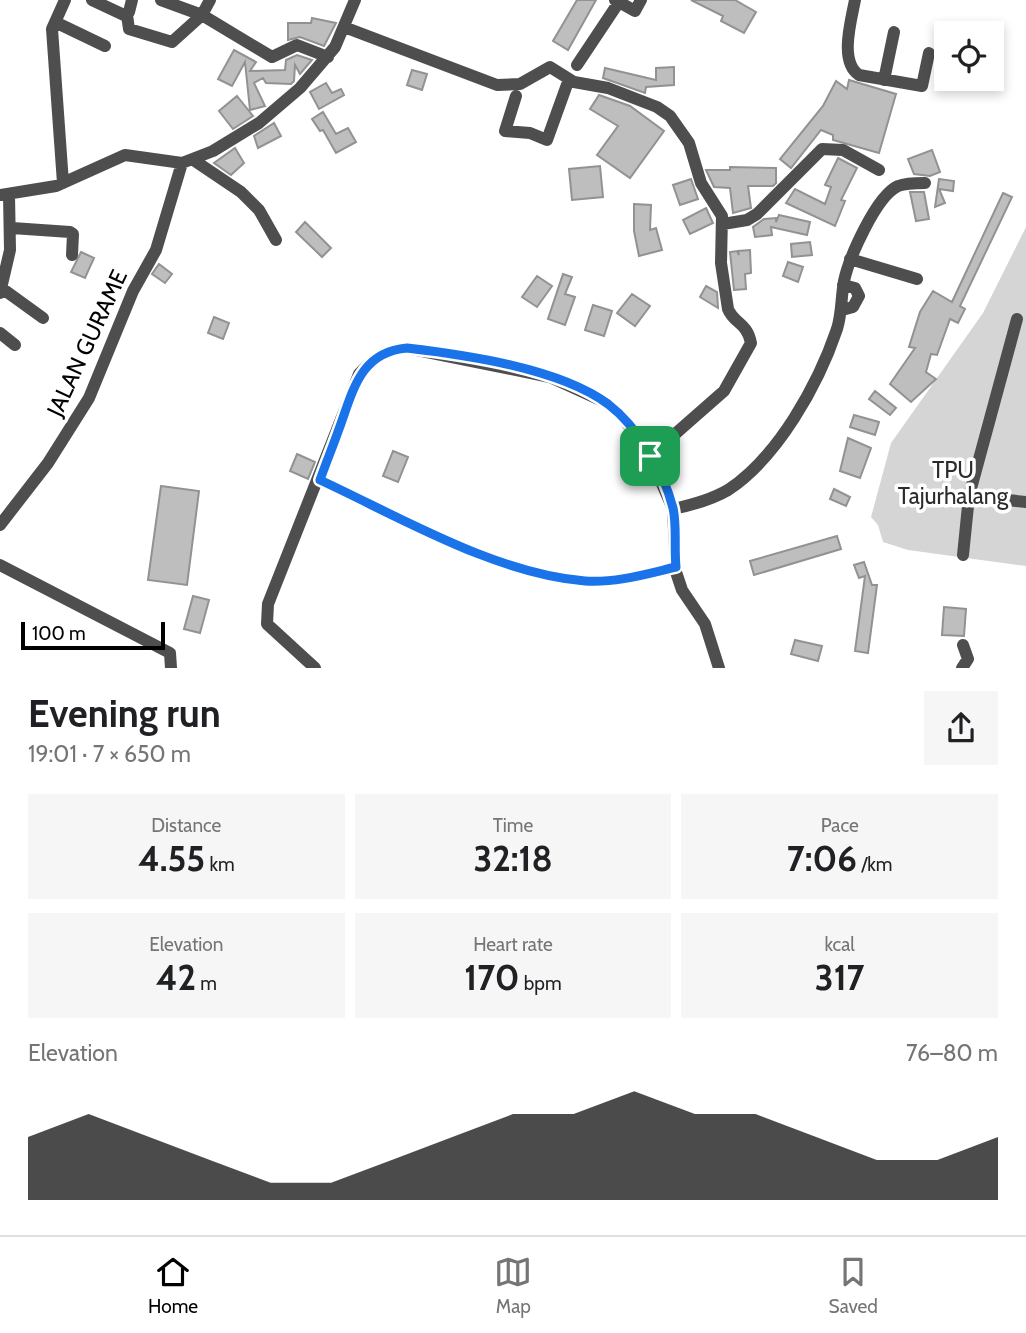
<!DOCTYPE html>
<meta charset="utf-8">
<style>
:root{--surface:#fff;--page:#f6f6f6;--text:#202124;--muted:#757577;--line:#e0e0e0;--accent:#000}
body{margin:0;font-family:Cabin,sans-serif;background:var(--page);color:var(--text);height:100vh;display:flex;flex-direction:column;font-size:26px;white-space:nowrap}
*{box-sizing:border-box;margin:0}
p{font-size:23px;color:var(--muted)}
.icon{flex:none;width:38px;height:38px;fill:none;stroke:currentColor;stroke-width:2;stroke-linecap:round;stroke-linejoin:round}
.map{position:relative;height:668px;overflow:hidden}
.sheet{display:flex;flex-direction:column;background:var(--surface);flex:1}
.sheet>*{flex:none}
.buttons{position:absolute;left:934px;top:21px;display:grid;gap:14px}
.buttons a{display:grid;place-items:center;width:70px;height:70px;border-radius:0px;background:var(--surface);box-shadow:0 4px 10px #0003;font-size:35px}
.scale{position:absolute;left:21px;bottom:18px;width:144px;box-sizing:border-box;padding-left:7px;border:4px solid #000;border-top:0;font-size:19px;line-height:24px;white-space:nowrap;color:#000;-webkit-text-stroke:5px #fff;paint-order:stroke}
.pin{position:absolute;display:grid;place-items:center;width:60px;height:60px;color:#fff;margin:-30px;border-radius:14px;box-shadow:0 4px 10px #0006}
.round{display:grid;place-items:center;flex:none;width:74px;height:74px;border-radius:0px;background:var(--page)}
.head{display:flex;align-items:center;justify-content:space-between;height:119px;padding:0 28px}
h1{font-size:38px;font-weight:800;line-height:52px}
.figures{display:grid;grid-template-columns:repeat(3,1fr);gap:10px;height:119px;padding:7px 28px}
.figures div{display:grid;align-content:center;border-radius:0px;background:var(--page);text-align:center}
.figures b{font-size:35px;font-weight:800}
.figures small{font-size:19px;font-weight:400}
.figures p{font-size:19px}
.chart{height:196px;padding:14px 28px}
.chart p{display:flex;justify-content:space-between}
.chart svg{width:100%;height:126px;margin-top:7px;fill:var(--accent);opacity:.7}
.tabs{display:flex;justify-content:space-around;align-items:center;height:98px;border-top:2px solid var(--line);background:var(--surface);font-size:19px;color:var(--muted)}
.tabs a{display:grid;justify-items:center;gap:4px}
.tabs .active{color:var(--accent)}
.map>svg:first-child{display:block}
.green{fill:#d5d5d5}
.building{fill:#bebebe;stroke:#929292;stroke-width:2}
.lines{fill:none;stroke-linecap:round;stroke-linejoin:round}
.minor{stroke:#4e4e4e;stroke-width:12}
.route-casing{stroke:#fff;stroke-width:14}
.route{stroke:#1a73e8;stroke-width:9}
.labels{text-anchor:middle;stroke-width:7;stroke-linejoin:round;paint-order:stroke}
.street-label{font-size:23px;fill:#000;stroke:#fff}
.park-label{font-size:23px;fill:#2c2c2c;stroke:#fff}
</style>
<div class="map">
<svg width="1026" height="668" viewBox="0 0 1026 668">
<rect width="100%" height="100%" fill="#fff"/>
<path class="green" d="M1026,227V566L908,550L883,542L878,525L871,517L891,443L983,313Z"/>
<path class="building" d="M577,0H596L568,50L553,41Z
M691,0H735L756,12L744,33L721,21L723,16Z
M312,18L336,23L324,46L300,37L288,40V23H311Z
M234,50L256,62L250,71L285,70L286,60L297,55L312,60L300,74L295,65L294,81L291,84L266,83L263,78L254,83L265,106L250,110L245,62L232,86L218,79Z
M674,67V85L646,87L645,93L603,78L605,68L656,80V68Z
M412,70L427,74L422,90L407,85Z
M849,80L896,94L879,153L833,140V135L821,130L791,168L780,159L823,106L836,81L847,89Z
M326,83L332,93L341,89L344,95L319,109L310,92Z
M599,95L630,106L664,131L630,178L597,155L618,126L590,109Z
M237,96L253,116L233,129L219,111Z
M323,112L336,134L348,128L356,142L336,153L323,130L320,131L312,119Z
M274,123L281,136L258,148L254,136Z
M235,148L244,163L231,175L214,163Z
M932,150L940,172L930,176L914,174L908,159Z
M838,158L857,168L841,200L845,201L835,226L786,203L795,189L825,204L831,187L825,185Z
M600,166L603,197L572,200L569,169Z
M730,167L776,168V183L773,186H748L751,208L733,213L730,188L714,187L706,170H730Z
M691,179L698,199L680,205L673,185Z
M939,179L954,181L953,191L939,189L945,203L935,207Z
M910,192H924L929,219L916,221Z
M1003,193L1012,197L960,306L965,309L958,323L950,319L937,355L931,354L926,372L936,379L911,402L890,384L915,348L909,347L920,312L933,291L952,302Z
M634,204L651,205L650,230L656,228L662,250L639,256L634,231Z
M706,208L713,223L690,234L683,220Z
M779,215L810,222L807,235L771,227L772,235L755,237L753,227L764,219L776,218V222Z
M305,222L331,248L322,257L296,232Z
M810,242L812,255L792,257L791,244Z
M750,250L751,273L745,274L746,289L734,290L730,252L737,251L739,255L738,251Z
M81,252L94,258L85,278L71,272Z
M788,262L803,267L798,282L783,276Z
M159,264L172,274L165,283L152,274Z
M563,274L572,277L565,294L575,297L565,325L548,319Z
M537,276L552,286L537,307L522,297Z
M706,286L717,292L718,308L700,297Z
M632,294L650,306L635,326L617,313Z
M593,305L612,311L604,336L585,330Z
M214,317L229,323L223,339L208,333Z
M875,391L896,408L890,415L869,399Z
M854,415L879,422L875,435L850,427Z
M848,438L871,448L860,478L840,471Z
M393,451L408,457L398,482L383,476Z
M297,454L315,462L308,479L290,471Z
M161,486L199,491L187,585L148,580Z
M834,489L850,497L846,506L830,499Z
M837,536L841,549L754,575L750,561Z
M864,562L872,585H877L868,653L855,651L865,576L859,578L854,565Z
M193,596L209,600L200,633L184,629Z
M944,607L966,609L964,636L942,635Z
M795,640L822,646L818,661L791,654Z"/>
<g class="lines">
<path class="minor" d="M92,0L124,15L129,12L132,0
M161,0L202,15L210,0
M855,0C851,21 839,62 859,75L922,86L929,53
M619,2L635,11L641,0
M127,15L129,29L172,42L202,15L272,57L297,45L328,57
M55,22L105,46
M344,27L497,85L520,84L550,67L574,82L608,88L657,107L670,116L689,143L701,183L722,216L721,263L728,309C734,324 747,322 751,343L724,391L650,456
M577,65L619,2L615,0
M884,80L894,32
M516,96L505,131L530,133L547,140L569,79
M195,161L241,192L259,210L276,240
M63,183L52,29L65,0
M0,195L56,186L125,155L182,163L213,151L259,123L300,88L335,47L355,0
M723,224L747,220L757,214L822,149L843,150L879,170
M12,228L70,232L73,234L72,255
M850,259L917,279
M3,289L43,318
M0,293L10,250L9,195
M842,310L853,307L859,296L855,288L843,285
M0,333L15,345
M320,480C400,517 496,574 585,581C616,583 646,574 675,567
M969,496L1017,319
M673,509C692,505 711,500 728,490C778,457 818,385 837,329C842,313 841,297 844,281C849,258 876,196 898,186C906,183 916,183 925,183
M0,525L48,463L89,398L133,291L156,250L182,163
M963,555L969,496L1026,502
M0,565L170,653L171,668
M315,668L267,624L268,604L359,374C372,359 386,350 407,348L550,377L605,402L622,416L650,456L673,509L676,572L682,590L705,624L719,668
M962,668L968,659L963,645"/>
</g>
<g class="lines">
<g class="route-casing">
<path id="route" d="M407,348C466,355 559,368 608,404C639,428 663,470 673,508C677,525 674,548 676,567C646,574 616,583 585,581C496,574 400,517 320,480C326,463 333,446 339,429C353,391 360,352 407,348Z"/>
</g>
<use href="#route" class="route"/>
</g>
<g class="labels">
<g class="street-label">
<text transform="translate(87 343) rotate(-65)" y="8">JALAN GURAME</text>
</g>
<g class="park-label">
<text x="953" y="478">TPU<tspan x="953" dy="26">Tajurhalang</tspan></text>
</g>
</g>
</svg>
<div class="buttons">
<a><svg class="icon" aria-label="locate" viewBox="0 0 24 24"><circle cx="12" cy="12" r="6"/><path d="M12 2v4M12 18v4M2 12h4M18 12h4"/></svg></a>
</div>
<div class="scale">100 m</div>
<div class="pin" style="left:650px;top:456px;background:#1e9e55"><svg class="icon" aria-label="arrive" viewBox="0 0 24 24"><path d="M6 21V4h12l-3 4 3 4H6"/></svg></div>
</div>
<section class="sheet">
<div class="head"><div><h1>Evening run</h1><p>19:01 · 7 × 650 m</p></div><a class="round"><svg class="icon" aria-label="share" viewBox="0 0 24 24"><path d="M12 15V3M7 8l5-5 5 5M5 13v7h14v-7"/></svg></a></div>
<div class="figures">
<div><p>Distance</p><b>4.55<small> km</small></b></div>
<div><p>Time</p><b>32:18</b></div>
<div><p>Pace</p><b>7:06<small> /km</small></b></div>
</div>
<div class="figures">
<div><p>Elevation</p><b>42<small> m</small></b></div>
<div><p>Heart rate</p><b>170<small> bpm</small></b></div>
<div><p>kcal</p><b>317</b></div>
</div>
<div class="chart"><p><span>Elevation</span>76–80 m</p>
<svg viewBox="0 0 160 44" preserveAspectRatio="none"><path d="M0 44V22L10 14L20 22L30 30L40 38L50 38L60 30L70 22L80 14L90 14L100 6L110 14L120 14L130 22L140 30L150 30L160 22V44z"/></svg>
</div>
</section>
<nav class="tabs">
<a class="active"><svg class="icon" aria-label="home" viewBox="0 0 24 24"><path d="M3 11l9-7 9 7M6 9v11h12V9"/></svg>Home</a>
<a><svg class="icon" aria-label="map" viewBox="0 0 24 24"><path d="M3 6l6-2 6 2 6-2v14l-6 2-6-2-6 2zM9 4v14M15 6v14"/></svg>Map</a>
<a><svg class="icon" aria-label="saved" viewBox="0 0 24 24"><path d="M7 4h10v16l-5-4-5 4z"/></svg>Saved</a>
</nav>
